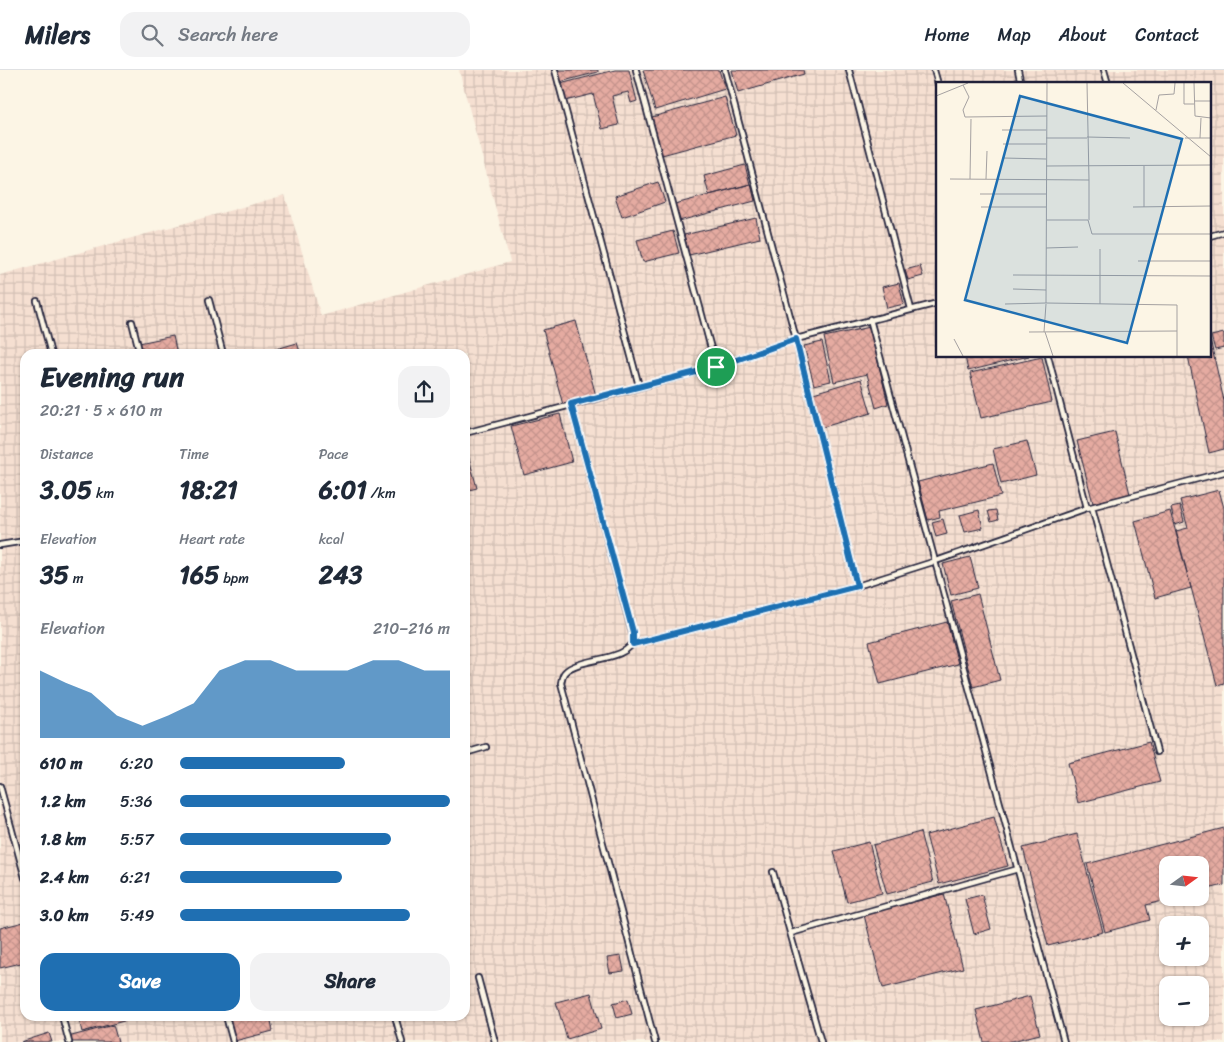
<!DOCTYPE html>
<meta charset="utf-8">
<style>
:root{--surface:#fff;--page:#f2f2f3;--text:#1f2937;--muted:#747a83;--line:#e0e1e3;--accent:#1f6fb2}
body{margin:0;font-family:Sriracha,sans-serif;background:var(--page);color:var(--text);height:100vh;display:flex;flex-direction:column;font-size:19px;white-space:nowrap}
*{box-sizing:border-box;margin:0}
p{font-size:16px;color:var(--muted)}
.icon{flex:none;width:28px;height:28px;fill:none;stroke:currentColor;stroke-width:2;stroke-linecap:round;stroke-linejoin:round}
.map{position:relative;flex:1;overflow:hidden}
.panel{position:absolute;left:20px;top:279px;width:450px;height:672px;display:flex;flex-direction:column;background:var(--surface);border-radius:15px;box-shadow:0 1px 4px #0004}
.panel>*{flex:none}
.needle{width:32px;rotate:75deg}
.tools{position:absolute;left:1159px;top:786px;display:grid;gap:10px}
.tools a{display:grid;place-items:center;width:50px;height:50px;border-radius:10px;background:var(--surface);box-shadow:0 1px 4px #0004;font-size:25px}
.pin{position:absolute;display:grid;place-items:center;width:42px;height:42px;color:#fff;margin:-21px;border:2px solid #fff;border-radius:50%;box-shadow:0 1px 5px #0007}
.round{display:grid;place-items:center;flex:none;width:52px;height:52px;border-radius:15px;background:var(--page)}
.head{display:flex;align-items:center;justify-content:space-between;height:85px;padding:0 20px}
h1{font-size:28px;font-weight:700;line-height:38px}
.stats{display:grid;grid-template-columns:repeat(3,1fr);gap:8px;height:85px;padding:5px 20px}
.stats div{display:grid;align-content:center}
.stats b{font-size:25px;font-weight:700}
.stats small{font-size:14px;font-weight:400}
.stats p{font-size:14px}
.chart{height:140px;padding:10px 20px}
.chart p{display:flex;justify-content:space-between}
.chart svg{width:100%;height:90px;margin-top:5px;fill:var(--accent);opacity:.7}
.primary-button{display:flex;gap:10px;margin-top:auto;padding:10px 20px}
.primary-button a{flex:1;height:58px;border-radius:15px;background:var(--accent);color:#fff;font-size:20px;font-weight:700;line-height:58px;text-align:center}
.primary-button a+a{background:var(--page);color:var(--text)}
ul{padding:0 20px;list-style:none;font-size:16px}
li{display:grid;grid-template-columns:80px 60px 1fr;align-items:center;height:38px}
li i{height:12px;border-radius:6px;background:var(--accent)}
header{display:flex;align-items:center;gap:30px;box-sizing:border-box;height:70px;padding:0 25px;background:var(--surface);border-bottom:1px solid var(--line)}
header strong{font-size:24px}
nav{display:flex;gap:28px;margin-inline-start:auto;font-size:18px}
.search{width:350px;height:45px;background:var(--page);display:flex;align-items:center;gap:12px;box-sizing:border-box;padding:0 18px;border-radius:15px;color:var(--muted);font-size:19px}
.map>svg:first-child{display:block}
.industrial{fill:url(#industrial-grid);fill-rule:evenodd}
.building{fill:url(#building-cross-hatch);stroke:#22223b}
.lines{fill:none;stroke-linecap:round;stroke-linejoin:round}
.service-casing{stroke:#22223b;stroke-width:8}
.service{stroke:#fcf5e5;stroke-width:4.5}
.route-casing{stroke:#fff;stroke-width:10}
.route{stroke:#1f6fb2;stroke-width:6}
.inset-road{fill:none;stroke:#a5a1a1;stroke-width:1}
.view{fill:#1f6fb2;fill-opacity:0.15;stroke:#1f6fb2;stroke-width:2.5}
.inset-edge{fill:none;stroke:#22223b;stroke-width:2.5}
</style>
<header>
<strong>Milers</strong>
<div class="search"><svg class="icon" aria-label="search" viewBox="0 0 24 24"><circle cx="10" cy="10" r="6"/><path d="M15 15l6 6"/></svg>Search here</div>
<nav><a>Home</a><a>Map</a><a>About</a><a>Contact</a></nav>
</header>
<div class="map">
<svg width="1224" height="972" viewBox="0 0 1224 972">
<defs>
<pattern id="industrial-grid" width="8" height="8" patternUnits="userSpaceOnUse" patternTransform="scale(1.25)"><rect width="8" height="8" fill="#f5dfd1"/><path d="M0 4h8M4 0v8" fill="none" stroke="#d2bfb4"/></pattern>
<pattern id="building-cross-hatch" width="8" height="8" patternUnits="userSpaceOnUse" patternTransform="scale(1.25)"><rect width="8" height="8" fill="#e5aba1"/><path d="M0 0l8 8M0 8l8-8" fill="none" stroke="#c4938c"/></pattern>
</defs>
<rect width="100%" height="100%" fill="#fcf5e5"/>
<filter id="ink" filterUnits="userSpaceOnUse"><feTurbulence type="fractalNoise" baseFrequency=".02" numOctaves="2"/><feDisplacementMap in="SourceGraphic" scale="10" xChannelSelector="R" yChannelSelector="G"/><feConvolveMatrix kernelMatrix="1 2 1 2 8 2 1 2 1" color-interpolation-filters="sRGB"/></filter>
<g filter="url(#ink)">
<path class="industrial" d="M459,0H1224V972H0V205L285,125L321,246L510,192ZM938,14H1210V286H938ZM25,284H465V946H25ZM1168,795H1200V828H1168ZM1168,855H1200V888H1168ZM1168,915H1200V948H1168Z"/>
<path class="building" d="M557,0H598V2L560,12Z
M615,0H629L637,31L631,33L628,22L612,26L619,55L602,59L593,24L565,31L560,14Z
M643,0H719L725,19L655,40Z
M732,0H803L804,4L738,23Z
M725,27L736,65L662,85L652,47Z
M745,95L750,114L709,125L704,106Z
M658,112L665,132L622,147L615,126Z
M751,114L755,131L679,151L675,134Z
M756,148L760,168L689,185L684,165Z
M673,161L679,183L643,192L637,170Z
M920,196L923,206L908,210L905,200Z
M899,213L904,234L887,238L882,217Z
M576,251L596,326L563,335L543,260Z
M870,257L888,334L876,338L867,304L834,312L824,267Z
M1224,263V278L1215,280L1211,266Z
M173,266L177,284H142L139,273Z
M1210,269L1224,331V379L1209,383L1188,286H1210Z
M822,272L831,311L814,315L804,276Z
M297,273L301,284H259Z
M965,286H1029L968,301Z
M1042,287L1052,332L981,348L970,303Z
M861,309L871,343L820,358L810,324Z
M560,344L572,392L524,405L511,356Z
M1115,362L1130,424L1093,433L1077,371Z
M1027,371L1036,405L1001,414L993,379Z
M465,373L477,418L465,421Z
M993,393L1001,426L939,441L940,447L928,450L918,412Z
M1219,420L1224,438V613L1217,615L1176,461L1188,458L1180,430Z
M1180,436L1184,452L1175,455L1171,438Z
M979,440L983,458L965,462L960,445Z
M996,440L998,450L991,452L988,441Z
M1170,441L1191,518L1155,528L1135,451Z
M943,449L947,464L936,467L932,452Z
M970,487L978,518L951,525L943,494Z
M978,524L1000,610L973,617L951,531Z
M947,552L958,594L880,614L869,572Z
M1149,672L1160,712L1078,733L1068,693Z
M994,747L1008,796L939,814L926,765Z
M1224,758V815L1200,821V795H1168V828H1176L1146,835L1150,850L1105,862L1087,794Z
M920,762L933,812L887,824L873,775Z
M1077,764L1103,862L1048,876L1023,778Z
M869,772L882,823L847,832L834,781Z
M944,824L963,898L883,918L864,845Z
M982,825L991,859L974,864L965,829Z
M24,852L25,892L0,898V858Z
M621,886L624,901L610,903L607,888Z
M591,923L601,959L567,969L556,932Z
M1030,926L1040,964L1008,972H984L976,940Z
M628,929L632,944L617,948L613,933Z
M78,946H143L82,962Z
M229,946H270L273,961L231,972L225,947Z
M113,955L118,972H70L68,967Z
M49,963L52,972H21Z"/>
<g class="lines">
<g class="service-casing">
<path id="service" d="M555,0L639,316
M636,0L716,297
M849,0L911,239
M934,0L938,14
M1018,0L1021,14
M1104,0L1108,14
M1210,166L1224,162
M209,230L223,284
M37,231L51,284
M870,249L1064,972
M132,252L140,284
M1048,286L1087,438
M571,334L634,569C629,592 579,587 565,602C562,605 562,609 561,613L655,972
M465,363L716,297L796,269L938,233
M1092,437L1157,682
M0,475L25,471
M857,516L936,491L1087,438L1224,402
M633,574L857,516L796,269L725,0
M465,683L486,677
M0,716L25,808
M773,802L821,972
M791,863L1018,799
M478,908L495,972
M62,946L69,972
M226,946L233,972
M395,946L402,972"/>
</g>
<use href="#service" class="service"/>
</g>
</g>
<g class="lines" filter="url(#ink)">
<g class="route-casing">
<path id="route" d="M796,269L857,516L633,574V562L571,334L716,297Z"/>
</g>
<use href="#route" class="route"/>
</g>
<g transform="translate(936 12)">
<rect width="275" height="275" fill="#fcf5e5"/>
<path class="inset-road" d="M111,1L110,221L241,223V274M151,1L153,98M187,1L275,75M248,1V22H258M258,1L259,34L275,36M27,3L33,15L27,28L29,35L111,34M0,14L32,1M259,19H275M220,28L223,13L238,12L239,1M66,48H110M151,55L194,56M110,56H151M249,56H275M264,56L265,36M67,62H110M67,76L110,77M110,84L275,83M208,84V125M14,97L153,98V138M34,97L35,37M50,97L51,69M44,112H111M45,125H110M197,125L275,124M111,138H152L156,152H275M110,166L142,165M164,167V222M202,179H275M77,193L275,194M77,207L110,208M69,222L110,221M93,250L241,249M108,250L110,222M109,250L117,274M18,257L27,274"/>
<path class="view" d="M84,14L246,57L191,261L29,218Z"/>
<rect width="275" height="275" class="inset-edge"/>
</g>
</svg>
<div class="tools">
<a><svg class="needle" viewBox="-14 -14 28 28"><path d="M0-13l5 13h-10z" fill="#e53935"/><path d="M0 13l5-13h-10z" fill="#747a83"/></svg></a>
<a>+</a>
<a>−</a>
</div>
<div class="pin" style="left:716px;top:297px;background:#1e9e55"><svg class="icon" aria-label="arrive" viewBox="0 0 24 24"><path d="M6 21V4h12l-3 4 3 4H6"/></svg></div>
<section class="panel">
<div class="head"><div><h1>Evening run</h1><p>20:21 · 5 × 610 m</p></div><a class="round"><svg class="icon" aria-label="share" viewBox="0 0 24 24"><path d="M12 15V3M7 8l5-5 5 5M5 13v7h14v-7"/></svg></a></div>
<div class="stats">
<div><p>Distance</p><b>3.05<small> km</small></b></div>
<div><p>Time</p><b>18:21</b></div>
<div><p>Pace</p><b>6:01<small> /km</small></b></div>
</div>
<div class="stats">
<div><p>Elevation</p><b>35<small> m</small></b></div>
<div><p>Heart rate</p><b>165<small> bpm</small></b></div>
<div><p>kcal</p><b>243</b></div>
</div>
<div class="chart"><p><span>Elevation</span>210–216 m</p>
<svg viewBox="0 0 160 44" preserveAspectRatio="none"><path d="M0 44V11L10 17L20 22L30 33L40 38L50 33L60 27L70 11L80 6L90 6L100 11L110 11L120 11L130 6L140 6L150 11L160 11V44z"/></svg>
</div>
<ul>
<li><b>610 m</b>6:20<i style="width:61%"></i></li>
<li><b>1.2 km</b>5:36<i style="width:100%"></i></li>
<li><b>1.8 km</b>5:57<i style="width:78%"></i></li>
<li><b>2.4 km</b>6:21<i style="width:60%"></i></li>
<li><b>3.0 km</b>5:49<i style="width:85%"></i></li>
</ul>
<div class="primary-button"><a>Save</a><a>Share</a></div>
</section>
</div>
